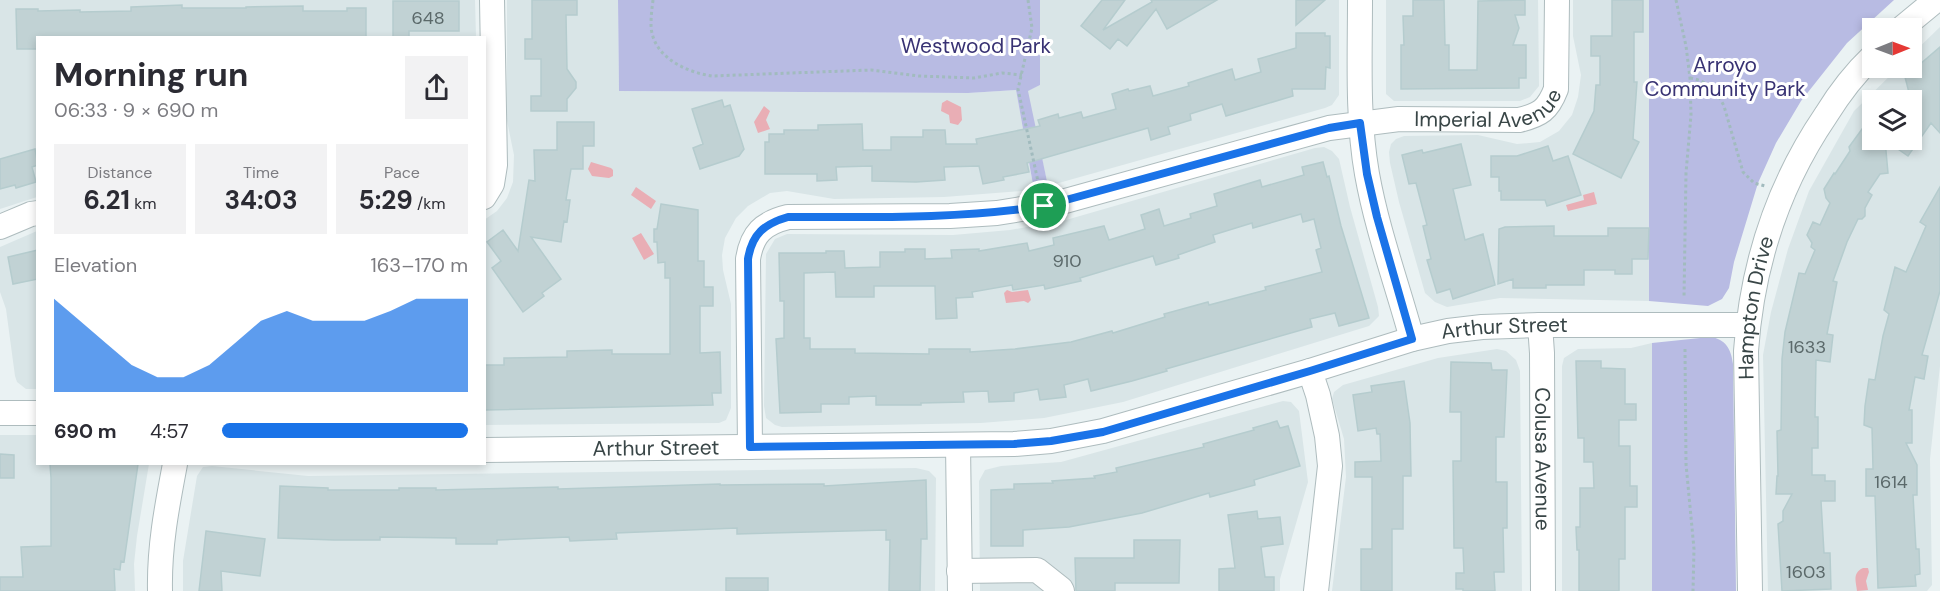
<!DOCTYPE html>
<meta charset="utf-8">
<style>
:root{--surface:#fff;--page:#f2f2f3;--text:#2b2b33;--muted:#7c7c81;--accent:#1a73e8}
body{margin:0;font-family:"DM Sans",sans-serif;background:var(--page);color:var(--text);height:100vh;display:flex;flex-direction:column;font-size:22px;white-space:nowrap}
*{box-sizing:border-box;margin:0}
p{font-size:20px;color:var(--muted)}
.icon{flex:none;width:33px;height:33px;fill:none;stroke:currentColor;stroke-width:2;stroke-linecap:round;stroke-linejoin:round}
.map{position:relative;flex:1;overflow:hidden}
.details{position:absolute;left:36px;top:36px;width:450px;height:429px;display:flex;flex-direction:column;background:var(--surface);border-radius:0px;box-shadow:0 3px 9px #0003}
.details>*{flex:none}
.needle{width:39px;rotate:89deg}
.buttons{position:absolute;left:1862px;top:18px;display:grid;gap:12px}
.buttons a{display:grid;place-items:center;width:60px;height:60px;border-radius:0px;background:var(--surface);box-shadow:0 3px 9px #0003;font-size:30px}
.pin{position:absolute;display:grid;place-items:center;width:51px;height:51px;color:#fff;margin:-26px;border:3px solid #fff;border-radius:50%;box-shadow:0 2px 6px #0007}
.round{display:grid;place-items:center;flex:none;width:63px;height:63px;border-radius:0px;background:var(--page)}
.headline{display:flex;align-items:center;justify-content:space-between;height:102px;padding:0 18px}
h1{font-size:33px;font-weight:700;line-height:45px}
.figures{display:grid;grid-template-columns:repeat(3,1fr);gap:9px;height:102px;padding:6px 18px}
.figures div{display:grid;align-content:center;border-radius:0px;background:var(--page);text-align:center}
.figures b{font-size:26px;font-weight:700}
.figures small{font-size:16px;font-weight:400}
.figures p{font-size:16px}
.chart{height:168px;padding:12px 18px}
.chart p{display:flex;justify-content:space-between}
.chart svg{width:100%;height:108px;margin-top:6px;fill:var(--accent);opacity:.7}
ul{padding:0 18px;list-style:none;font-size:20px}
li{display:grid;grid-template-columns:96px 72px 1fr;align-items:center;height:45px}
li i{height:15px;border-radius:8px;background:var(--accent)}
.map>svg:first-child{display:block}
.residential{fill:#d9e5e7;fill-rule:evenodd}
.green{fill:#b8bbe3}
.water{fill:#e9aeb5}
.building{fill:#c1d2d4;stroke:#b5ccce;stroke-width:1.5;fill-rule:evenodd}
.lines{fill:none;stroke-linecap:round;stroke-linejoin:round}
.minor-casing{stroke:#aebcbe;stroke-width:26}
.path{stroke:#a1bbbe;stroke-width:3;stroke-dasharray:3 3;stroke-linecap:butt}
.minor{stroke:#fff;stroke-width:24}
.route-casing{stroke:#fff;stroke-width:12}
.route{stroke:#1a73e8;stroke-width:8}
.labels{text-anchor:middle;stroke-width:6;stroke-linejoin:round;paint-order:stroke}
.number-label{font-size:18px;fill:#5b696a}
.park-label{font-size:21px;fill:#383273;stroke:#fff}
.street-label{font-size:21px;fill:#394647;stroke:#fff}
</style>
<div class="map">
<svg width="1940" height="591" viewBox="0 0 1940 591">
<rect width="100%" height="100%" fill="#eaf2f3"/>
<path class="residential" d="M0,0H475L476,37L38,38L37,197L0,209Z
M507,0H618L619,91L968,93L1016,90L1034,190L944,197L834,199L787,191L770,193L748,206L736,218L725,238L722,255L723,270L731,304V408L726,420L719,423L485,425L484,220L497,211L507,198L513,182L514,155L507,121Z
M1040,0H1339V95L1332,105L1325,108L1048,186L1027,91L1040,85Z
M1386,0H1538L1539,86L1530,97L1520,101H1394L1386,94Z
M1573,0H1649V301L1500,298L1447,307L1435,302L1425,293L1399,202L1390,163L1389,152L1391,144L1396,139L1404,136L1478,135L1517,144L1540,142L1559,131L1572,115L1578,97L1581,75L1573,36Z
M1940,27V366L1930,459L1932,585L1927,591H1768L1763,355L1771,312L1788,249L1809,191L1854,111L1898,68H1911V55ZM1872,100H1911V140H1872Z
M1324,147L1332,151L1339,159L1350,207L1378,307L1379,316L1369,326L1123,402L1044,418L981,423L782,427L775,425L766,418L764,406L766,254L775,239L787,234L953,235L1010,230L1066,220L1315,148Z
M37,231V389H26L17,382L15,376L6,309L0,292V247Z
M1652,343V591H1562V366L1564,358L1578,349L1631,348Z
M1497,349L1506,351L1516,360L1520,371L1522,591H1332L1346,477L1344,439L1332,399L1334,392L1343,385L1438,358Z
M1283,401L1291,402L1299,411L1308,482L1280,579V591H980L979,481L985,470L1001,466L1061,462Z
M0,435H37L38,464H149L137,536L134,564L135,591H0Z
M212,466L308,476L916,468L929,471L936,478L935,591H183V561L197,476L203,467Z"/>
<path class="green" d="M618,0H1040V85L1028,91L1048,186L1034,190L1016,90L968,93L619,91Z
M1649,0H1894L1847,43L1801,101L1776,143L1758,183L1734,262L1729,288L1722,299L1708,306L1649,301Z
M1710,337C1726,339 1731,349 1733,364L1736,591H1652V343Z"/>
<path class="water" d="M947,100L961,107L962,120L958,125L950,123L949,115L941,111L942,103Z
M764,106L770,111L766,120L770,129L758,133L754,122Z
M591,162L611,168L613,170V176L609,178L592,176L588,169Z
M636,187L656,201L651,209L631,195Z
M1594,192L1597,204L1568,211L1566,205L1584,200L1583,195Z
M641,233L654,254L644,260L632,238Z
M1007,290L1012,292L1028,290L1031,300L1028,303L1024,301L1006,303L1004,293Z
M1863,568H1868L1869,572L1866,581L1868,590L1857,591C1856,582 1852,573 1863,568Z"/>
<path class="building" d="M532,0H577V15H566L567,69L576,82V88L567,99V111H531V96H541V59H525V39H532Z
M1102,0H1125L1103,30L1152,2L1151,0H1217L1167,29L1156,9L1127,46L1118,39L1110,49L1081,26Z
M1296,0H1325L1296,25Z
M1413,0H1444L1445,45H1449V70H1477L1478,1L1525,0V15H1515L1519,28L1513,45H1526V78H1519V88L1401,89V45H1404L1403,16H1413Z
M1612,0H1643V32H1634V82H1637L1633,139L1639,142L1621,178L1573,154L1594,111L1596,85H1600V56H1591V36H1612Z
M393,1H459V31H409V38H393Z
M182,5V8H246V7L303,6V11H347V8H366V38H38V49H17L16,9H38V11L80,10V12L131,11V7Z
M1296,33H1325V36H1330V68L1326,67L1325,89H1292L1293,96L1226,116L1222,104L1190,114L1191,120L1168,127L1170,134L1151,140L1148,128L1027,163L1029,172L1003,177L1004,180L983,184L979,166L944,167L945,180L916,182L872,181V166L836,167L837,180L817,181V174H765V142H769V134H784V130H818V125L862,124L863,150H891V137H923V130H945L946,144H977L976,139L1040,126L1038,120L1058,114L1059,118L1081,112L1083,118L1116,109L1112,94L1128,89L1129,91L1150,86L1153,96L1189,86L1188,83L1232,69L1235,80L1261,72L1258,59L1296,48Z
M1940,47V133L1931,123L1908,156L1885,140H1911V106L1913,108L1905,77Z
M722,100L724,107L730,105L744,149L739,156L700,169L693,148L703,144L692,109Z
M557,122H594V146H583V169H571L566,200H570L567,222L564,221L561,242L531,237L561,279L542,293L544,296L523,312L492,268L501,261L487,242L503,230L518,251L529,180L535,181L534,150H557Z
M1862,129L1872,137V140H1885L1888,173L1880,174L1868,192L1872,195L1865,208V216L1862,219H1858L1847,242L1833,281L1837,282L1827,334L1833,335L1830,362L1816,360L1815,417H1818V448H1812V475H1825V481H1835V501H1821L1824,553H1830L1831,589L1782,591L1778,524L1783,521V511L1792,494H1776L1777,476H1778L1777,431L1781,430L1782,359L1785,332L1799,273L1805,274L1815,250L1811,247L1812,243L1807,235L1813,222L1820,225L1830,203L1826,198L1824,189L1834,173L1835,174L1850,151L1849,147Z
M1461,144L1471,185L1453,189L1465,240L1483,234L1495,285L1453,299L1450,289L1437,293L1427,260L1431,259L1423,226L1427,225L1416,183L1409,184L1402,155L1422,150L1423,153Z
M1548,146L1553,161L1568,156L1581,195L1547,206L1545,200H1501V191H1499V177H1491V156H1517Z
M35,149L38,165L32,167L36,182L16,188L15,185L0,189V159Z
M1323,162L1327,177L1329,176L1341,226L1369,318L1339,326L1335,313L1310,319L1312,327L1166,369L1167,371L1132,381L1091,391L1088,379L1064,385L1066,397L1040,400L1038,389L1014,393V401L989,402L988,391L963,392L964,402L921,403V405H876V396L849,397V404H821V412L780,413L776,339L784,338V301H780L779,253H826V251H844L845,268L880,267V252H905V249H925V259L952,258L951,250L979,249V251L1027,243L1029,251L1054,245L1053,238L1104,226L1109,240L1145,229L1141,215L1159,209L1164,226L1191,218L1190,214L1217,206L1214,194L1260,180L1262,187L1304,175L1302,167ZM1301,214L1303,222L1314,219L1321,248L1316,250L1322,272L1265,287L1266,290L1209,305L1208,302L1164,314L1165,317L1113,333L1112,331L1071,342L1015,349L970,352V349H929V354L855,353V349H810V338H804V273L835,272L836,297H874V286H935L936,319L957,318L956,298L973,297L972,292L1012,285L1013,290L1044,285L1045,289L1081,281L1080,278L1153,256L1156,265L1179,258L1178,255L1215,242L1213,235L1252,223L1253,228Z
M1940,187V291L1922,355L1928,356L1924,379L1915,377L1909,410H1912V443H1906L1917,465V495H1913L1916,549H1919L1920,574L1915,575L1916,586L1878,588L1875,496H1866V469H1873L1872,428L1864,425L1865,406L1869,379L1875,380L1883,336L1889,314L1884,310L1895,267L1906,272L1926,226L1920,222Z
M661,204L698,210V261H704V287H713V306H700V353L720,352L721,393H712L713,405L484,410V365H504V358L567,357V351L612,350V354H670V278H665V262L658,263L657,242H654V229H657Z
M1554,226V236H1608V228H1649L1648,259H1632V274H1615V270H1584V285H1546V288H1513V279L1498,284L1499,229L1505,227Z
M38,250V279L13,284L8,257Z
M1576,361H1601V368L1625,369V404H1636V420H1619V446H1630V486H1637V507H1625V559H1619V591H1579V550H1577L1576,527H1580V488H1594L1593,462H1584V438H1578Z
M1451,362L1491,363L1492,370H1507L1504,437H1496V482H1507V528H1503L1504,572H1494L1495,591H1463V589H1456V573H1464L1463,548H1454L1453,461H1461V412H1450Z
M1404,381L1410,423L1411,476H1403V529H1392V591H1361V549H1372V477H1355V462L1381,461L1380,434H1377L1376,428L1358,431L1353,395L1372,392L1371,386Z
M1277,421L1280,428L1288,426L1300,466L1254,480L1255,485L1210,497L1209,493L1142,513L1069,527L1023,530V546H991V490L1014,489V484L1053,483L1052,481L1095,478L1094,476L1117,472L1116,468L1204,447L1203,444L1254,430L1253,428Z
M0,454L14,455V478H0Z
M50,464H138L124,562L121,561L120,570L114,569L115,591H0V577H23L21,547L51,546V478Z
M926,480L927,539H921L920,591H889L890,540H886V530L737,534V528L616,533L617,539L570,541L569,537L497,540V544H456V538L380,537V540H334L278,538L280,486L328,488V490H399V488H436V490L558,487V489L720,484V485L824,484V486Z
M1257,511L1258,519L1280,517L1283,544L1261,547L1265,577H1274V591H1219V569L1235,568L1228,515Z
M206,531L265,539L260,576L221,571L222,591H199Z
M1134,540H1180L1179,583H1115V591H1076L1075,558H1134Z
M726,578H768V591H726Z"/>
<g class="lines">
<g class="minor-casing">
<g id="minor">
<path d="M1360,0C1360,58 1357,117 1367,174C1377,230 1397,284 1412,339"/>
<path d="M1902,28L1936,0"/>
<path d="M484,197L492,184L495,165L492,0"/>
<path d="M0,227L31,214L38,213"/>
<path id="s1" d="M1540,325L1542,353L1543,591"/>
<path d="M1310,371L1318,395L1327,436L1330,466L1316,591"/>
<path d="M0,413H38"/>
<path d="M958,445L960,591"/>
<path id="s2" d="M750,447L748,259C752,234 763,223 788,217L950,216L997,213L1058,203L1329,128L1399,119L1519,120C1540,115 1548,110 1556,89L1557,0"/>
<path id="s3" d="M484,450L1014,444L1051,441L1103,431L1310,371L1412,339L1448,331L1482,327L1540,325H1748"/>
<path d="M959,571L1037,570L1061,589L1062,591"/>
<path d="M160,591C159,547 167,506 175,464"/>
<path id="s4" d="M1750,591L1746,351C1752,264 1777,187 1826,115C1839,94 1854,74 1872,57"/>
</g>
</g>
<path class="path" d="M653,0C652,8 651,16 651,24C651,56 685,72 712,76L871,70L919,76L974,78L1002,73L1022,75
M1028,0L1032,28L1018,89L1039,186
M1676,0L1686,46L1690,78L1691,115L1686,173L1684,298
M1690,78C1708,81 1716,90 1724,106L1743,172L1754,183L1765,186
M1685,349L1686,464L1694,549L1693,591"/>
<use href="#minor" class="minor"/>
</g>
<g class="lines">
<g class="route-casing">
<path id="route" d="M1360,123L1367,174L1377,217L1412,339L1310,371L1103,432L1051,441L1014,444L750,447L748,259C752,234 764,224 788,217C874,217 959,219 1044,206L1329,128Z"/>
</g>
<use href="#route" class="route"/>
</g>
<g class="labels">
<g class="number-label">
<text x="428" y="24">648</text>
<text x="1067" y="267">910</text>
<text x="1807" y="353">1633</text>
<text x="1891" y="488">1614</text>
<text x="1806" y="578">1603</text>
</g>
<g class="park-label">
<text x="976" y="53">Westwood Park</text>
<text x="1725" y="72">Arroyo<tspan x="1725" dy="24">Community Park</tspan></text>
</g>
<g class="street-label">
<text dy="7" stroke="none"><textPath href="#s2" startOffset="966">Imperial Avenue</textPath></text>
<text dy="7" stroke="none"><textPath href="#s4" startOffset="284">Hampton Drive</textPath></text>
<text dy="7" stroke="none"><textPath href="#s3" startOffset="1036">Arthur Street</textPath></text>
<text dy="7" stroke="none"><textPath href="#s3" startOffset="172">Arthur Street</textPath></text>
<text dy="7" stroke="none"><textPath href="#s1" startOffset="134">Colusa Avenue</textPath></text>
</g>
</g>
</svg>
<div class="buttons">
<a><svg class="needle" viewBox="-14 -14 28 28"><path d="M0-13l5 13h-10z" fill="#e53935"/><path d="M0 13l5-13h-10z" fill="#7c7c81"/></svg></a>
<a><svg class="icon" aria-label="layers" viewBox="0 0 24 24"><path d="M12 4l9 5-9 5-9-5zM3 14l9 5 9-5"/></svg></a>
</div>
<div class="pin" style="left:1044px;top:206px;background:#1e9e55"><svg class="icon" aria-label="arrive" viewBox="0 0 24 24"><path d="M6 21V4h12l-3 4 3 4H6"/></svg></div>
<section class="details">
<div class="headline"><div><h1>Morning run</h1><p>06:33 · 9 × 690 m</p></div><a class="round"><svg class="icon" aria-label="share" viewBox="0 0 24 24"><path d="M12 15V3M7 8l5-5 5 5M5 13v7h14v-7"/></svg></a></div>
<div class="figures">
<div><p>Distance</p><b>6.21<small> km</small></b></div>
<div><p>Time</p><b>34:03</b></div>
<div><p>Pace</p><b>5:29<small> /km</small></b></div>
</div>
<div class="chart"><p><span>Elevation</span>163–170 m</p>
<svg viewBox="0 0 160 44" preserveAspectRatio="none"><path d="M0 44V6L10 15L20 24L30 33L40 38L50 38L60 33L70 24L80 15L90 11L100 15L110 15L120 15L130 11L140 6L150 6L160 6V44z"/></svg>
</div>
<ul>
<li><b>690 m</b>4:57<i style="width:100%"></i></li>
</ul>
</section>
</div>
